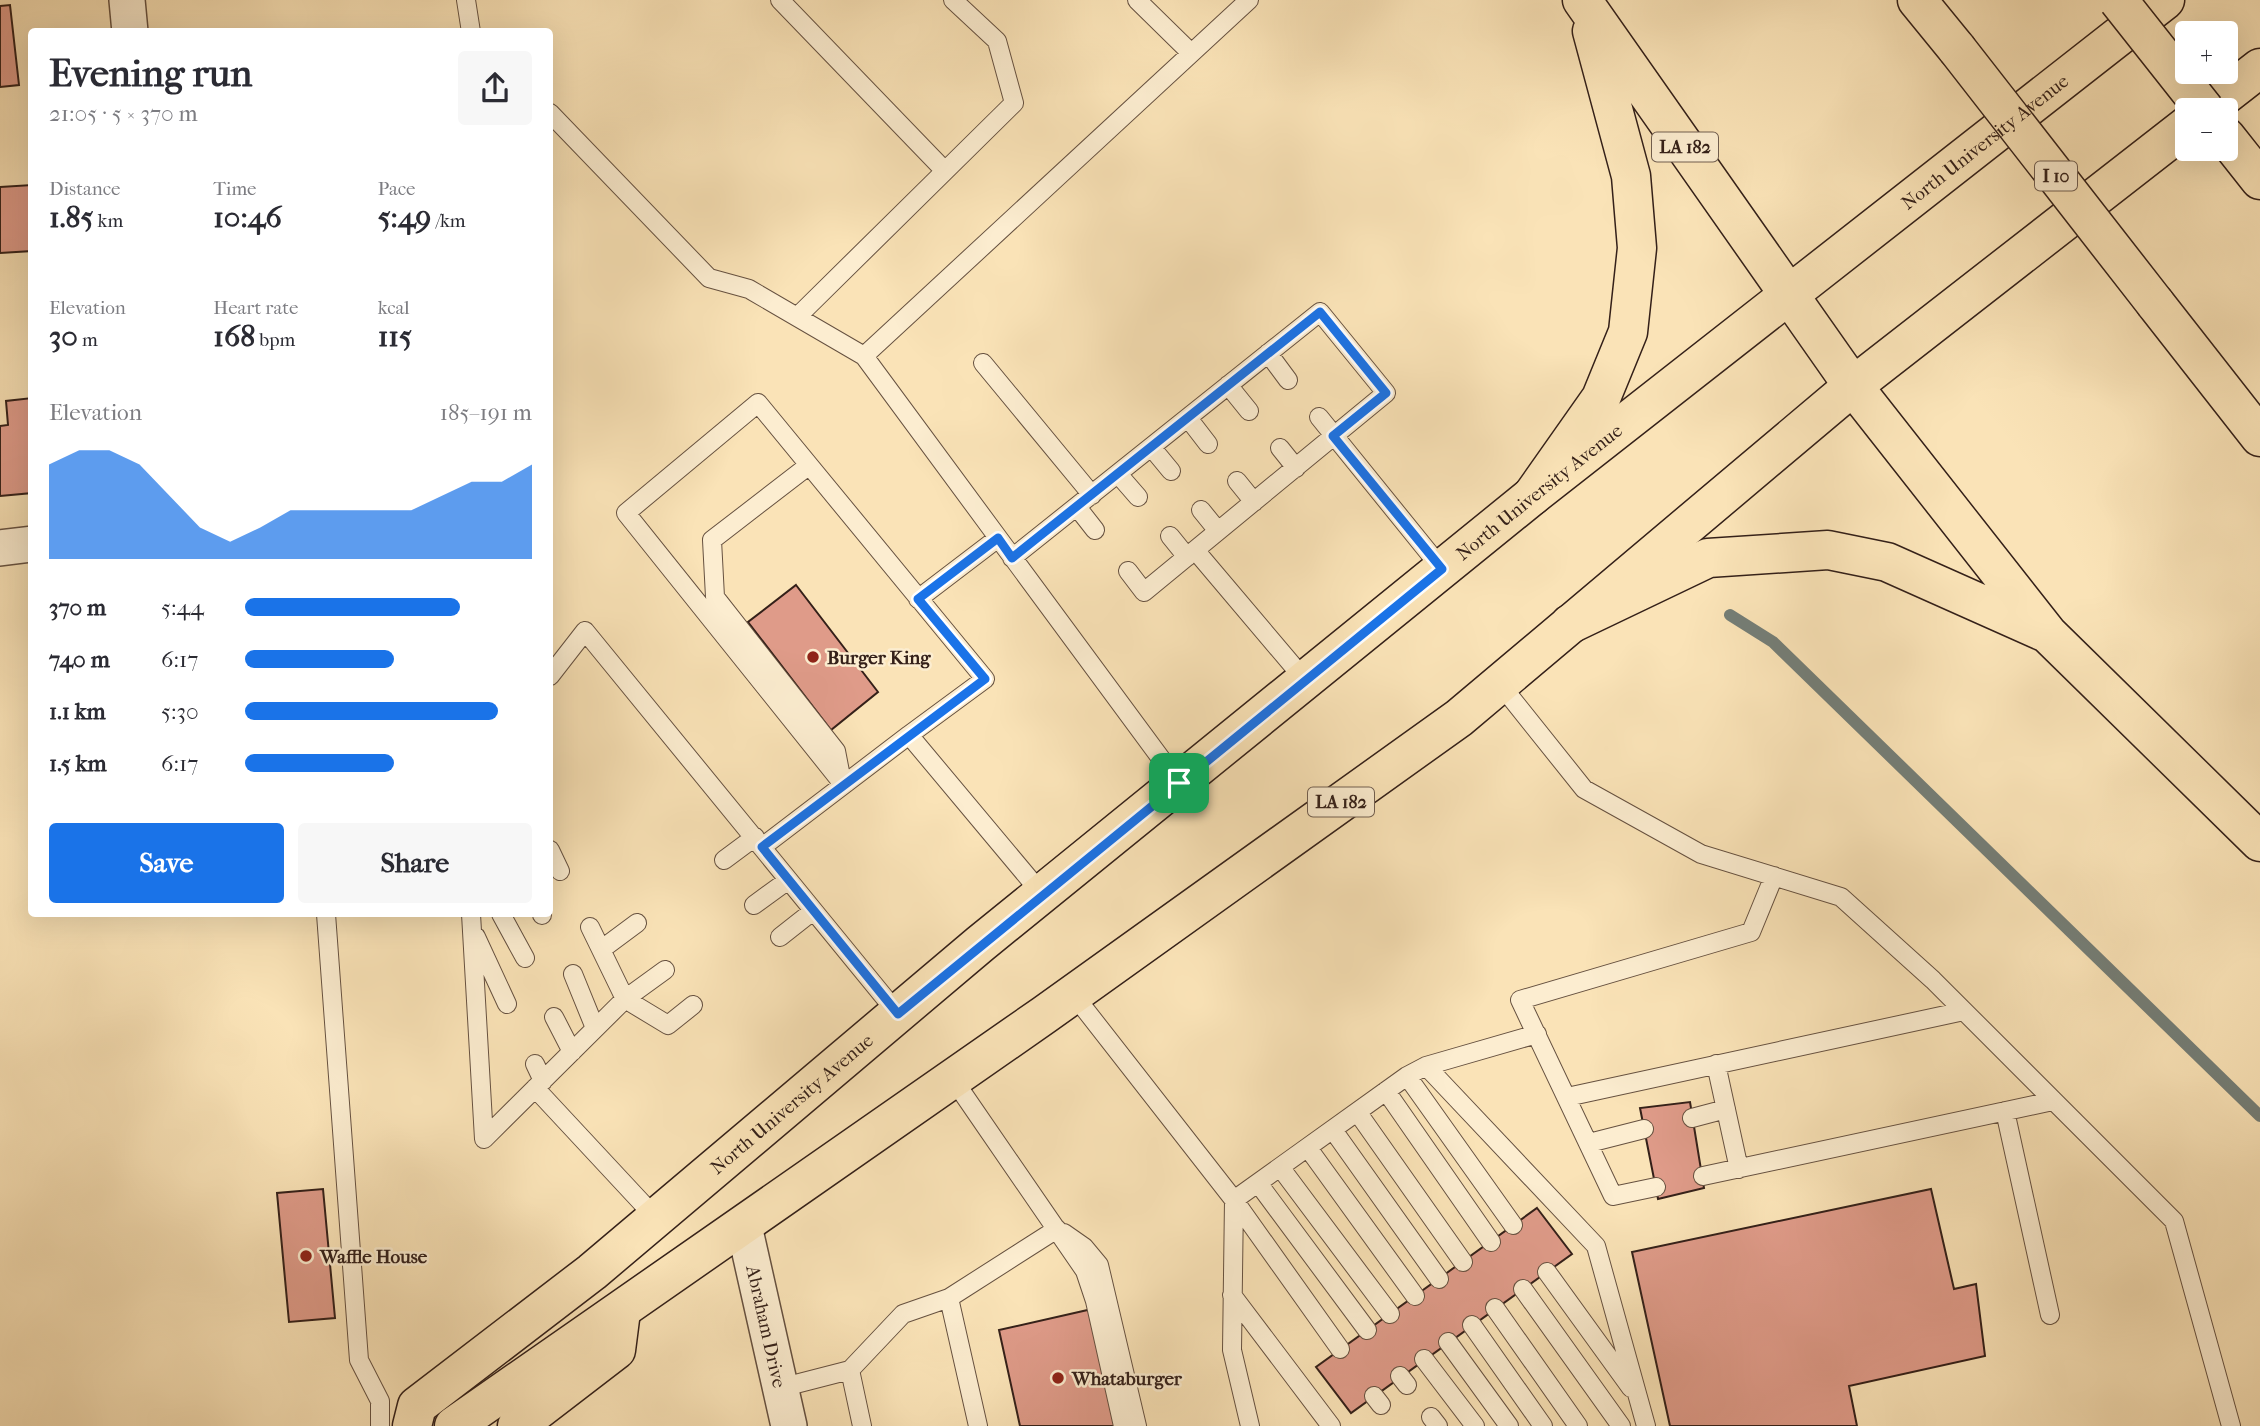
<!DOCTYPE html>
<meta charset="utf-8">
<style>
:root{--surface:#fff;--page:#f7f7f7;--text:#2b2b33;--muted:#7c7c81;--accent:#1a73e8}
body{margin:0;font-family:"IM FELL French Canon",serif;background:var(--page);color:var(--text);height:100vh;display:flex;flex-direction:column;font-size:26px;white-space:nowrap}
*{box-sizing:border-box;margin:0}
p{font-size:23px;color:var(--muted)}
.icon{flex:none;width:38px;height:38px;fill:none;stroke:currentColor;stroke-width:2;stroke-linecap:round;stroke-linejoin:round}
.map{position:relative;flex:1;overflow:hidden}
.drawer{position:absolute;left:28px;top:28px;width:525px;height:889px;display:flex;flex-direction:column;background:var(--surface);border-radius:7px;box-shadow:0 7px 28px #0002}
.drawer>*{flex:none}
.buttons{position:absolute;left:2175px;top:21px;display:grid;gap:14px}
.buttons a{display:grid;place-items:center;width:63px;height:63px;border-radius:7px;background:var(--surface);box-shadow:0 7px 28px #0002;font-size:35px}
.pin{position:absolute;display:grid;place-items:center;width:60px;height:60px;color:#fff;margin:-30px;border-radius:14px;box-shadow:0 4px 10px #0006}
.round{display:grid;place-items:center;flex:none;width:74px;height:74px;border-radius:7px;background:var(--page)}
.headline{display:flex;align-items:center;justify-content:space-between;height:119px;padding:0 21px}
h1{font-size:38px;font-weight:800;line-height:52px}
.stats{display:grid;grid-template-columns:repeat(3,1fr);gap:10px;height:119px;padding:7px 21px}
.stats div{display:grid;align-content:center}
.stats b{font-size:30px;font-weight:800}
.stats small{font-size:19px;font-weight:400}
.stats p{font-size:19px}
.chart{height:196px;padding:14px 21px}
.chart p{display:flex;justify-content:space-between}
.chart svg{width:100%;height:126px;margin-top:7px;fill:var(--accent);opacity:.7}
.action{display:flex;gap:14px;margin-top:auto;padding:14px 21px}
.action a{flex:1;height:80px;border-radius:7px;background:var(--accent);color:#fff;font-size:28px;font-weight:800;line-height:80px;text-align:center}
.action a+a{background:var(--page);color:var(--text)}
ul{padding:0 21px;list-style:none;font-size:23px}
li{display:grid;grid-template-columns:112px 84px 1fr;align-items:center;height:52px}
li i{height:18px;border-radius:9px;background:var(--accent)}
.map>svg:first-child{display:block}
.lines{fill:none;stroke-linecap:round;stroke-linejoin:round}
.stream{stroke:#747e77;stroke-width:12}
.building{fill:#df9b89;stroke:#342019;stroke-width:2}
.lane-casing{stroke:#665140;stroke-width:20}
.street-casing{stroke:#665140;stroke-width:38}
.primary-casing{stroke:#342019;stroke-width:41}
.highway-casing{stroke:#342019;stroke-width:41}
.lane{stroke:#fcedd0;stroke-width:18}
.street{stroke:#fcedd0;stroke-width:35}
.primary{stroke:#fae3b7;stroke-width:38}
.highway{stroke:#fae3b7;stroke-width:38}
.highway-bridge-casing{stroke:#342019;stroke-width:41;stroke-linecap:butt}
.highway-bridge{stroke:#fae3b7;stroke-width:38}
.route-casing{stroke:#fff;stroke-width:14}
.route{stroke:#1a73e8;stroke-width:9}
.poi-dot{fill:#8f2418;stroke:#fcedd0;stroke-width:2.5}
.labels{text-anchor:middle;stroke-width:5;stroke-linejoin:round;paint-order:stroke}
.shield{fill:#fcedd0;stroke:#705e50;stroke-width:2}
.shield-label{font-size:18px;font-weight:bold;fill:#342019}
.street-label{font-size:19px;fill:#342019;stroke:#fcedd0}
.poi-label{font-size:19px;font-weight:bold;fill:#342019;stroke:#fcedd0;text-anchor:start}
</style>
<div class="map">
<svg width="2260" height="1426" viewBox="0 0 2260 1426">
<rect width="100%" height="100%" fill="#fae3b7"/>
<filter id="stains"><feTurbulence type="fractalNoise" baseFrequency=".00286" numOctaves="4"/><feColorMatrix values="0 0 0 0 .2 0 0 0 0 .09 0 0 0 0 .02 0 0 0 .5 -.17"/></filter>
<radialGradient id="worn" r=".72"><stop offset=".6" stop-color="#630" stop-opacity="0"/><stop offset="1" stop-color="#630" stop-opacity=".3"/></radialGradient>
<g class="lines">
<path class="stream" d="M1730,615L1773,642L2260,1116"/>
</g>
<path class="building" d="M10,5L19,85L0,87V6Z
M32,185V251L0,253V187Z
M32,398V493L0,496V426L8,425L6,401Z
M796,585L878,692L831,730L748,622Z
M1690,1102L1704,1188L1658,1199L1640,1108Z
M323,1189L335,1318L289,1322L277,1193Z
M1931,1189L1954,1289L1976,1284L1985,1356L1849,1386L1857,1426H1670L1632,1252Z
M1537,1208L1572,1254L1351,1413L1316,1367Z
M1092,1309L1118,1426H1020L999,1330Z"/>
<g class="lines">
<g class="lane-casing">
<path id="lane" d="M466,0L471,32
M780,0L945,171
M1137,0L1191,53
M550,113L709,278L749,289L864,356
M797,317L1014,103L997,41L953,0
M1268,353L1288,380
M983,363L1092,495
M1228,385L1249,411
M1319,417L1442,569
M1188,418L1208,444
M1152,448L1171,471
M1280,448L1296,468
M808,466L712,540L715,597L836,751L842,782
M1118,474L1138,497
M1237,481L1254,502
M1077,507L1095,530
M1201,510L1218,531
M1170,536L1187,557
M1195,550L1305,680
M1012,558L1320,312L1386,393L1144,592L1128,571
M918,599L998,538
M550,676L585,631L898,1014
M1500,684L1584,789L1701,854L1841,897L1933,980L2174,1221L2231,1426
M1179,783L864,356L1249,0
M843,784L626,513L758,403L985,679L909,735L1042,894
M762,847L909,735
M550,850L560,871
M724,860L755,837
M754,905L787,881
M326,914L359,1360L380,1401V1426
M471,914L484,1139L625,999L668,1025L693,1005
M501,914L525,958
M542,914V915
M590,927L625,999L665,970
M476,937L507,1004
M780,937L813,911
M602,949L637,923
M573,974L595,1028
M1073,994L1234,1200L1232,1350L1250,1426
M554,1017L572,1052
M535,1064L543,1081
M1716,1064L1739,1169
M1426,1066L1596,1246L1646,1426
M1407,1076L1513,1225
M953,1079L1085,1271L1095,1301L1123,1426
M535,1088L656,1218
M1386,1091L1491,1242
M1567,1097L1964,1011
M2005,1111L2050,1315
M1358,1113L1463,1262
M1692,1118L1726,1109
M1333,1130L1439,1279
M1589,1143L1644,1129
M1308,1148L1415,1296
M1280,1167L1390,1314
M1703,1176L2053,1101
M1258,1183L1367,1330
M1656,1187L1613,1196L1520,1000L1751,932L1774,876
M1064,1233L1084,1247L1099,1265L1137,1426
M1547,1272L1631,1388
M1523,1289L1621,1426
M1232,1295L1331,1426
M949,1298L1057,1229
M1495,1308L1578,1426
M1472,1325L1543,1426
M1448,1342L1509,1426
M1340,1349L1234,1200L1407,1076L1426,1066L1537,1034
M1424,1359L1475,1426
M850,1370L862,1426
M1400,1376L1407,1385
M780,1388L850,1370L903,1314L949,1298L978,1426
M1374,1396L1381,1405
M1431,1417L1438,1426"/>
</g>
<g class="street-casing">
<g id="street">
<path d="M127,0L130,32"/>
<path d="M0,548L32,544"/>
<path id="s1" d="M744,1226L789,1426"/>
</g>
</g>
<g class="primary-casing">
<g id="primary">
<path d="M2206,110L2260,68"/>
<path id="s2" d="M412,1426L417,1406L592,1272L980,944L1532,496L2165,0"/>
<path d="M454,1426L1044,1015L1459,718L1853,386L2188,125"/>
<path d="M517,1426L616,1350L621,1311"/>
</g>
</g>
<g class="highway-casing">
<path id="highway" d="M1582,0L1853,386L2048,634L2260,842
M1917,0L1957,49
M2226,137L2260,180
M2155,303L2260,437
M1532,496L1601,398L1628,332L1637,248L1631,176L1592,31
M1570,624L1708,558L1828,550L1887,562L2044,632"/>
</g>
<use href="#lane" class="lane"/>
<use href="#street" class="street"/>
<use href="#primary" class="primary"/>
<use href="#highway" class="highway"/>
<g class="highway-bridge-casing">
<path id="highway-bridge" d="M2118,0L2205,110
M1957,49L2155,303"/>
</g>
<use href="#highway-bridge" class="highway-bridge"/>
</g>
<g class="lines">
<g class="route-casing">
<path id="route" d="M1320,312L1386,393L1333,436L1442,569L898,1014L762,847L985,679L918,599L998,538L1012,558Z"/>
</g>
<use href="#route" class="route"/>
</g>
<g class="poi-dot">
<circle cx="813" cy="657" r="7"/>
<circle cx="306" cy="1256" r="7"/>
<circle cx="1058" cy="1378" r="7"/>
</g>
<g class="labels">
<g class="shield">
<rect x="1652" y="132.5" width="66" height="29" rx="5"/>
<rect x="2035" y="161.5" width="42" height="29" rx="5"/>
<rect x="1308" y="787.5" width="66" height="29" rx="5"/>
</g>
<g class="shield-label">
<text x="1685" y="153">LA 182</text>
<text x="2056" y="182">I 10</text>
<text x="1341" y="808">LA 182</text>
</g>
<g class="street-label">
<text dy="7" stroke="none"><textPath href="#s2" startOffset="2035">North University Avenue</textPath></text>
<text dy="7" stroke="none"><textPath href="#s2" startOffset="1468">North University Avenue</textPath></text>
<text dy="7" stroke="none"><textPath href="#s2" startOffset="502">North University Avenue</textPath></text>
<text dy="7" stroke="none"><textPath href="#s1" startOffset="103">Abraham Drive</textPath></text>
</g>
<g class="poi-label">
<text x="827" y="664">Burger King</text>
<text x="320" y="1263">Waffle House</text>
<text x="1072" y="1385">Whataburger</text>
</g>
</g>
<rect width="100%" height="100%" filter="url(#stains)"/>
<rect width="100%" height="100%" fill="url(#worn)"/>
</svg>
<div class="buttons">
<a>+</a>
<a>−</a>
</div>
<div class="pin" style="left:1179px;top:783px;background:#1e9e55"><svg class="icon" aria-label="arrive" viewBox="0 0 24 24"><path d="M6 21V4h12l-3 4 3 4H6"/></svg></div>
<section class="drawer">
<div class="headline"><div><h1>Evening run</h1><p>21:05 · 5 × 370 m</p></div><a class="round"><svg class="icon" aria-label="share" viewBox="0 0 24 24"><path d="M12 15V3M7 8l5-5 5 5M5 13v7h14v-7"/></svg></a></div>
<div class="stats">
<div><p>Distance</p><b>1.85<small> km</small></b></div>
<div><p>Time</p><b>10:46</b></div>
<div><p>Pace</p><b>5:49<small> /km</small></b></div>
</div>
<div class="stats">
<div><p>Elevation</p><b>30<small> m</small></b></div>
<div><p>Heart rate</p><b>168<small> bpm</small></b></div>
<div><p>kcal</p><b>115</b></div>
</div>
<div class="chart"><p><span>Elevation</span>185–191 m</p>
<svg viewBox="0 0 160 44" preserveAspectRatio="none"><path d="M0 44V11L10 6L20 6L30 11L40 22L50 33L60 38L70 33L80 27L90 27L100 27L110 27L120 27L130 22L140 17L150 17L160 11V44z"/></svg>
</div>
<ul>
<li><b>370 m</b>5:44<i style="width:75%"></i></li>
<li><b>740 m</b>6:17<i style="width:52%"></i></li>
<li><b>1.1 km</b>5:30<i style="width:88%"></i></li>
<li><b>1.5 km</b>6:17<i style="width:52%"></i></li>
</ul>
<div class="action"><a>Save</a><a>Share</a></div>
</section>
</div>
